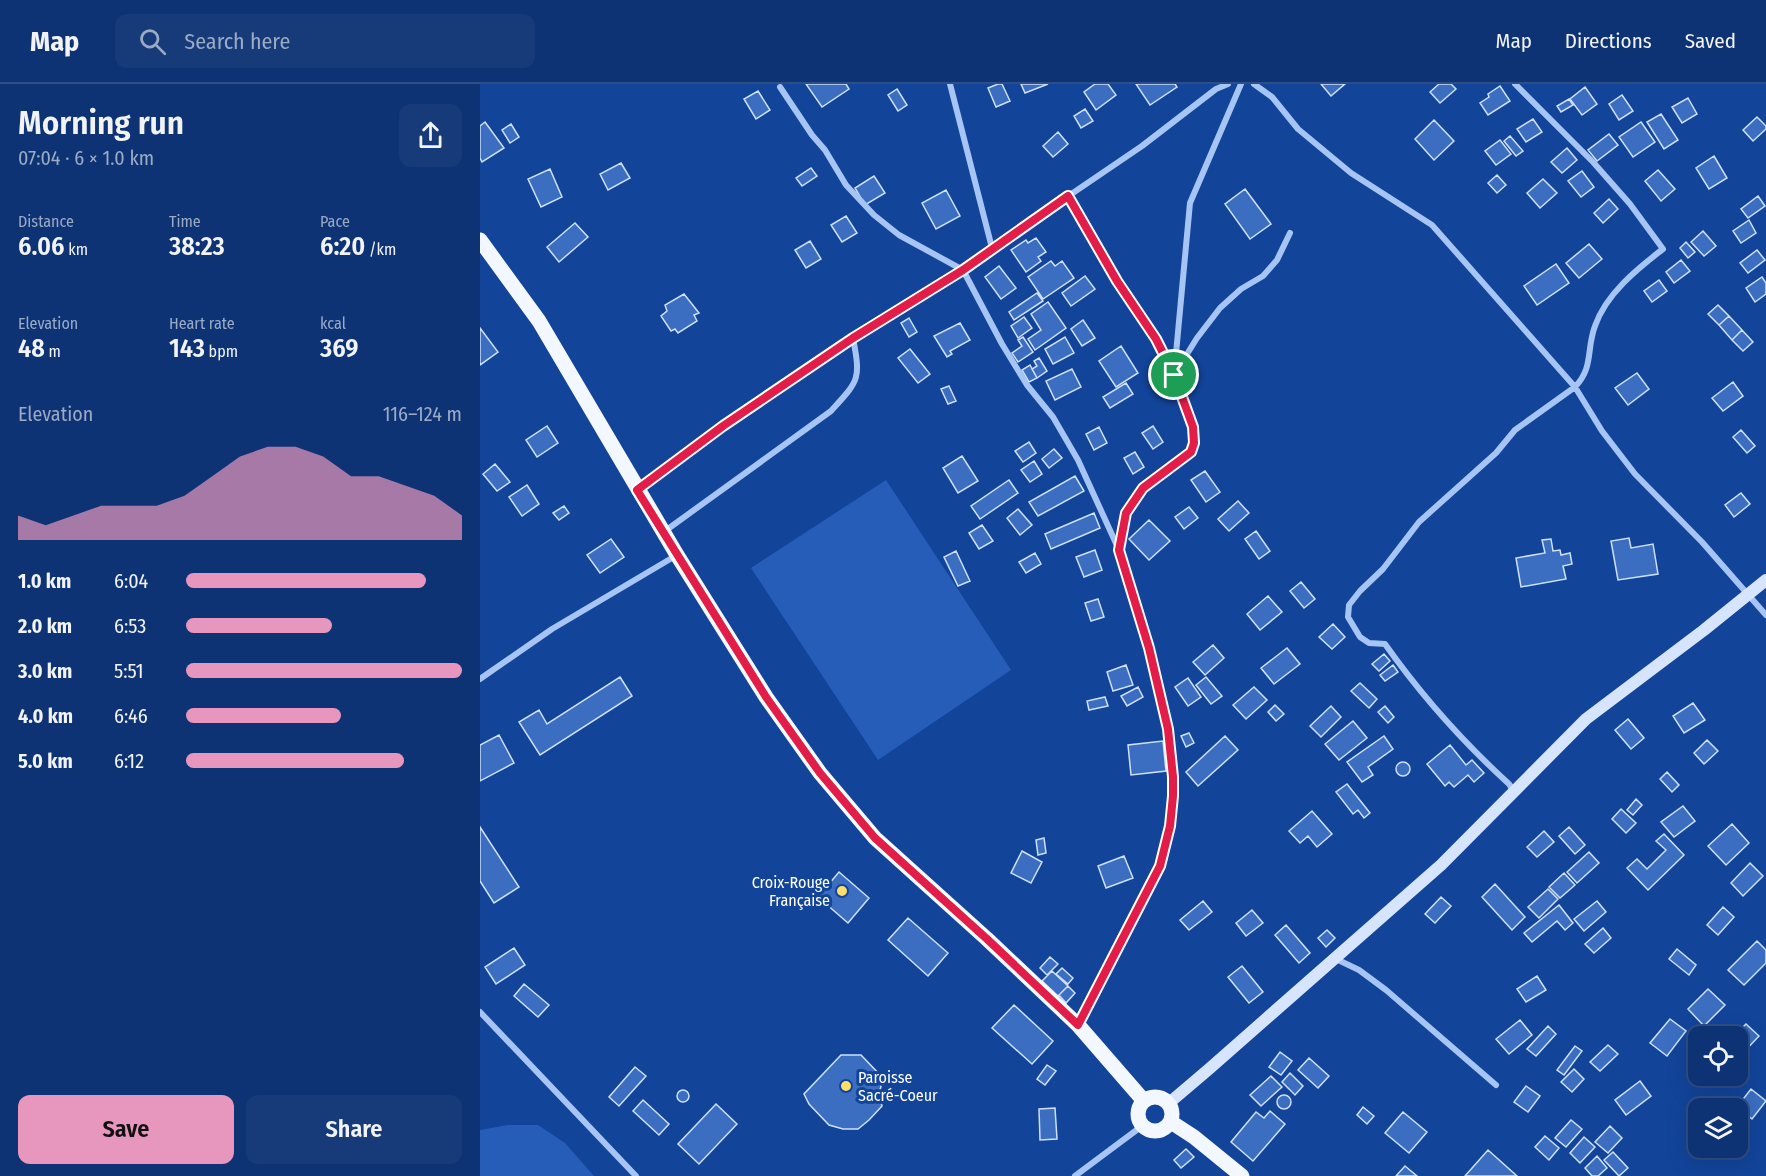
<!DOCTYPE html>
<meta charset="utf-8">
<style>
:root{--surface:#0e3374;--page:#173b79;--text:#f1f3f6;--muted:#9baac5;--line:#2e4e86;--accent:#e797bd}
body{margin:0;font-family:"Fira Sans Condensed",sans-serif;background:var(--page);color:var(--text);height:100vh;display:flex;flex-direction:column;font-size:22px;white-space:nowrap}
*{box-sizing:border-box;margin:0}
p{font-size:20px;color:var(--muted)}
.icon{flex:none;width:33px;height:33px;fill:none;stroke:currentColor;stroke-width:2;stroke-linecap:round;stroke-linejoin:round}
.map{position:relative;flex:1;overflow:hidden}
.side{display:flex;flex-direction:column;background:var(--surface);width:480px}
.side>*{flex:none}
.controls{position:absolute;left:1208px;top:942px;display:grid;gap:12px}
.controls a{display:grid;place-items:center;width:60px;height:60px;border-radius:12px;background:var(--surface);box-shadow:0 6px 24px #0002,0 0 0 2px var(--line);font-size:30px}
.pin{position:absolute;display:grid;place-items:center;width:51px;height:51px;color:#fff;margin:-26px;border:3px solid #fff;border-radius:50%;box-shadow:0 2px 6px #0007}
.round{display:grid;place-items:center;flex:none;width:63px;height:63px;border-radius:12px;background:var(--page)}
.summary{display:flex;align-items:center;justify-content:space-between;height:102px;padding:0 18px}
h1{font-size:33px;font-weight:600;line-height:45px}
.metrics{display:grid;grid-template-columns:repeat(3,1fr);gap:9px;height:102px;padding:6px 18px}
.metrics div{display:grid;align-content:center}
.metrics b{font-size:26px;font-weight:600}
.metrics small{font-size:16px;font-weight:400}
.metrics p{font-size:16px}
.chart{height:168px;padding:12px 18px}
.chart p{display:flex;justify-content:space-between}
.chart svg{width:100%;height:108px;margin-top:6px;fill:var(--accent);opacity:.7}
.action{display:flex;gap:12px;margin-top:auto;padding:12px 18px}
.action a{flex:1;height:69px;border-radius:12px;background:var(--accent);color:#111;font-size:24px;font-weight:600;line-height:69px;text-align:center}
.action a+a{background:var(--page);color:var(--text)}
ul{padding:0 18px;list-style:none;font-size:20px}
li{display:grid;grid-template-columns:96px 72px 1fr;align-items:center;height:45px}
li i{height:15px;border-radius:8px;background:var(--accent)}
header{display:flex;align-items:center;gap:36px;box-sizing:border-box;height:84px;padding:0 30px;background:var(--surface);border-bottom:2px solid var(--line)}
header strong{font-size:28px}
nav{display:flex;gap:33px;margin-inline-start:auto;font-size:21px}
.search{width:420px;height:54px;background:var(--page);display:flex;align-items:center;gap:15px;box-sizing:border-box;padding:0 21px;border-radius:12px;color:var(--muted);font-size:22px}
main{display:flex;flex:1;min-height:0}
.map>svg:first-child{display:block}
.pitch{fill:#255db8}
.building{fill:#3b6ec1;stroke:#cee0fd;stroke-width:1.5}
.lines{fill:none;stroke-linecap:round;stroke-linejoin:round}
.street{stroke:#a6c4f4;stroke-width:6}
.secondary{stroke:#d6e4fd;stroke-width:12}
.primary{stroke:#f3f7ff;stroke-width:15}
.route-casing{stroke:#fff;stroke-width:12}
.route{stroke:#e11d48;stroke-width:8}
.poi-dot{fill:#ffde69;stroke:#12449a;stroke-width:2}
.labels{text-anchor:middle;stroke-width:6;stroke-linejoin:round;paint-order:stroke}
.poi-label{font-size:16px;fill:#fff;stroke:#12449a;text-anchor:end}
</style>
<header>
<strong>Map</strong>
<div class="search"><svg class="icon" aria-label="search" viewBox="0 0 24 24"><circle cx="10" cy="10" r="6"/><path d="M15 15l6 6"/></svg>Search here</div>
<nav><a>Map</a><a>Directions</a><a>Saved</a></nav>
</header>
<main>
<section class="side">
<div class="summary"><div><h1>Morning run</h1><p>07:04 · 6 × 1.0 km</p></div><a class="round"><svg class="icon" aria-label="share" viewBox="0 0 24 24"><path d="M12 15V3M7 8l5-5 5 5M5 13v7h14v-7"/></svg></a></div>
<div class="metrics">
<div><p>Distance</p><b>6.06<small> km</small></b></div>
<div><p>Time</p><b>38:23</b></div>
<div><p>Pace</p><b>6:20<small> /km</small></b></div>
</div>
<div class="metrics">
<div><p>Elevation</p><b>48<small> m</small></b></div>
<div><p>Heart rate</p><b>143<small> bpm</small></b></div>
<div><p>kcal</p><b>369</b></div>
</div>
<div class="chart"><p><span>Elevation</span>116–124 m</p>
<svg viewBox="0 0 160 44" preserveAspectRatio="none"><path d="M0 44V34L10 38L20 34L30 30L40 30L50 30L60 26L70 18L80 10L90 6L100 6L110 10L120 18L130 18L140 22L150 26L160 34V44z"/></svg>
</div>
<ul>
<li><b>1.0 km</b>6:04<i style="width:87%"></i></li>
<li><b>2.0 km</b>6:53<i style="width:53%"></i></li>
<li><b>3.0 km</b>5:51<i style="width:100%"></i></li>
<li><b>4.0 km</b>6:46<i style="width:56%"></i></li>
<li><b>5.0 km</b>6:12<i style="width:79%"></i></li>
</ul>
<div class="action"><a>Save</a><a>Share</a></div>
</section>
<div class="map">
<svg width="1286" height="1092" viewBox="0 0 1286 1092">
<rect width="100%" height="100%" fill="#12449a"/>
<path class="pitch" d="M406,396L531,586L398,676L271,484Z
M28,1041H58L85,1059L114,1092H0V1046Z"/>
<path class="building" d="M326,0H366L369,5L342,23Z
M518,0H522L530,17L516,23L508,4Z
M541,0H568L545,9Z
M615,0H628L636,11L616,26L604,8Z
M656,0H695L697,3L670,21Z
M841,0H865L851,12Z
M959,0H971L976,5L960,19L950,8Z
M1020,2L1030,17L1008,31L1000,19L1009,13L1008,10Z
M1105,3L1117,20L1102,31L1090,15Z
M417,5L427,21L418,27L408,11Z
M278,7L290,26L276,35L264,15Z
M1142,11L1153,27L1139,36L1129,20Z
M1208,14L1217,30L1202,39L1192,23Z
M1089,15L1093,21L1081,28L1077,22Z
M605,25L613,37L601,44L594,32Z
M1181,30L1198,56L1184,65L1167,38Z
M1277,33L1286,42V45L1273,57L1263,46Z
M1053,35L1062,48L1046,58L1037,45Z
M954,36L974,57L954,76L935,55Z
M5,38L24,64L2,78L0,74V42Z
M1161,38L1175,58L1153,73L1139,53Z
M31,40L39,53L30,59L22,46Z
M578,48L588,60L573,73L563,62Z
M1129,50L1138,61L1117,77L1108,66Z
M1030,52L1043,67L1036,72L1024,57Z
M1020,56L1031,70L1016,81L1005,67Z
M1087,64L1097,76L1082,89L1071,78Z
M1234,72L1247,94L1229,105L1216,84Z
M141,79L150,94L128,106L120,90Z
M331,84L337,92L322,102L316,94Z
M70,85L82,113L61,123L48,95Z
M1178,86L1195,105L1181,117L1165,97Z
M1102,87L1114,103L1101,113L1088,97Z
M1017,91L1026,101L1017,109L1008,99Z
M394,92L405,109L385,121L375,104Z
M1063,95L1077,109L1060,124L1047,109Z
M765,105L791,140L770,155L745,120Z
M466,106L480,132L456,145L442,119Z
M1278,112L1285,122L1268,134L1261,125Z
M1129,115L1138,125L1123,139L1114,129Z
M366,132L377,149L362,158L351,141Z
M1269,136L1276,149L1261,159L1253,147Z
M95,139L108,153L79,178L67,163Z
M1223,147L1236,162L1224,172L1211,158Z
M556,154L566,168L558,173L561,177L546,188L531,166L546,156L548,159Z
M330,157L341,175L326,184L315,166Z
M1206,158L1215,168L1208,174L1200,164Z
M1109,160L1122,175L1099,194L1086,179Z
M1277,166L1285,176L1268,189L1260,179Z
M1201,176L1210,187L1194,199L1186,188Z
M571,177L575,182L582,177L594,194L563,215L548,193Z
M1076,180L1089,199L1057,221L1044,202Z
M519,182L536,204L521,215L505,193Z
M605,192L615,205L591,222L582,209Z
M1282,193L1286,199V210L1275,218L1266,204Z
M1179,196L1187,207L1172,218L1164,207Z
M557,209L563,217L534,236L529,228Z
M204,210L219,229L214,231L217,237L198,249L195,245L191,247L181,232L187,227L185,221Z
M568,218L586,244L555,266L548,255L561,246L551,230Z
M1238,221L1249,232L1239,241L1228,230Z
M1249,232L1262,246L1252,256L1239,241Z
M544,233L552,244L538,254L531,242Z
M429,234L437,248L429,253L421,239Z
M603,236L615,254L602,262L591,245Z
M480,239L490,256L470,267L472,270L467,273L454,252Z
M0,244L18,268L0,281Z
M1262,246L1273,258L1263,267L1252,256Z
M543,253L553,268L538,278L532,269L542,262L538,256Z
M585,253L594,269L573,280L565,265Z
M641,262L658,289L636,303L619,277Z
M430,265L450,290L438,299L418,274Z
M559,274L567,287L557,294L552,285L557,282L554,277Z
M550,281L557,294L549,298L542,286Z
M592,285L601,303L575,316L566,297Z
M1157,289L1169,305L1148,321L1135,304Z
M1253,298L1263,312L1243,327L1232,314Z
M646,299L653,310L630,324L623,313Z
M469,302L476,317L468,320L461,305Z
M67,342L78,359L57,373L46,356Z
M673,342L683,358L673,365L662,349Z
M619,343L627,359L614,366L606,350Z
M1261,346L1275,362L1267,369L1253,353Z
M549,358L556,369L543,378L535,367Z
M574,365L582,374L569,384L562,375Z
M655,368L664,383L653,390L644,374Z
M482,372L498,397L478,409L463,384Z
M554,377L562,390L550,398L541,386Z
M15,380L30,398L17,407L3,390Z
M725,387L740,408L726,418L711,396Z
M595,392L604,407L558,432L549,418Z
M529,396L538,409L500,435L491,422Z
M47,401L59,420L42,432L29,413Z
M1261,409L1270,420L1254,433L1245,421Z
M758,417L769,429L749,447L738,435Z
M84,422L89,429L79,436L73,429Z
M709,423L718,434L704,445L695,433Z
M538,425L552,441L540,451L527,434Z
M614,429L620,444L571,465L565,450Z
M669,436L690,457L669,476L649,455Z
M502,441L513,457L499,465L489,449Z
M776,447L790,467L779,475L765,455Z
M1149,454L1151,464L1173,460L1178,490L1138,496L1131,457Z
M131,455L144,473L120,489L107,471Z
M1071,455L1073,467L1080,466L1081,471L1090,469L1092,480L1083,482L1086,495L1041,503L1036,474L1065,469L1062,456Z
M615,466L622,486L604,493L596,473Z
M476,467L490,497L478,502L464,473Z
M555,469L561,480L546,489L539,478Z
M821,498L835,515L824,524L810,507Z
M788,512L802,528L780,546L767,530Z
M618,515L624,533L611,537L605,519Z
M853,540L865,553L852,565L839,553Z
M733,561L744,574L725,591L713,578Z
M807,564L820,580L794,600L781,584Z
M904,570L910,577L899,587L892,580Z
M646,581L653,601L633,607L627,588Z
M913,581L918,588L905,597L900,591Z
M140,593L152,612L60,671L39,638L59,626L67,640Z
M726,593L742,612L731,620L716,601Z
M708,594L721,613L708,622L695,603Z
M880,599L897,615L889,624L871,607Z
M658,603L663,613L647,622L641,612Z
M774,603L787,616L766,635L753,621Z
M625,613L628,622L609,626L607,617Z
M1213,619L1225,636L1204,649L1193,632Z
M795,621L804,630L796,637L788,628Z
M851,622L861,633L841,653L830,642Z
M905,622L914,633L908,639L898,628Z
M1148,635L1164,654L1151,665L1135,646Z
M873,637L887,654L859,676L845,660Z
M709,649L714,659L706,663L701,652Z
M19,651L34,679L0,697V661Z
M745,652L758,666L718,702L706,688Z
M904,652L913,665L888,683L893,691L882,698L867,678Z
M1227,656L1238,667L1224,680L1214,669Z
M683,657L686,687L651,691L648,661Z
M970,661L986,681L992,676L1004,689L994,698L988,691L974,703L969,698L965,702L947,680Z
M916 685a7 7 0 1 1 14 0a7 7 0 1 1-14 0Z
M1187,688L1199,701L1192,708L1180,695Z
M867,700L890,729L884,734L878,726L873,730L856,708Z
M1156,715L1162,721L1153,731L1147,726Z
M1203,722L1215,737L1194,753L1181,738Z
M1141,725L1156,739L1146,749L1132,735Z
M832,727L852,750L837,763L828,752L820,759L809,747Z
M1252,740L1269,759L1246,781L1228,762Z
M0,743L39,803L14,819L0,797Z
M1089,743L1105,761L1095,770L1079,752Z
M1064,747L1074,758L1057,773L1047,763Z
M1184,750L1204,771L1168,806L1147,784L1157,775L1167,785L1186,766L1176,757Z
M564,754L566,769L558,771L556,756Z
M542,767L562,778L551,799L531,789Z
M1109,768L1119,779L1097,799L1087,788Z
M644,772L653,794L626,804L618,782Z
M1270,779L1283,792L1263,812L1251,799Z
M359,788L389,814L368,839L338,813Z
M1084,789L1095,801L1080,814L1069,803Z
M1015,800L1045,833L1032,846L1002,813Z
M1068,805L1078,815L1059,834L1048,823Z
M961,813L971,822L955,839L945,830Z
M723,817L732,828L709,846L700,836Z
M1117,817L1126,828L1104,847L1094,835Z
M1079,821L1093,839L1085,846L1077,837L1052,858L1044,849Z
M1243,823L1254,833L1238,851L1227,841Z
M772,826L783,839L766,852L756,839Z
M428,834L468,869L448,892L408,856Z
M806,841L830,869L819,879L795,851Z
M1123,844L1131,854L1114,869L1105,860Z
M847,846L855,854L846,863L838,854Z
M1277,857L1286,866V879L1264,901L1248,886Z
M34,864L45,881L16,900L5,883Z
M1197,865L1216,881L1209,891L1189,875Z
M570,873L578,880L567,891L560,884Z
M762,882L783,908L769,919L748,893Z
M582,884L593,894L588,900L576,890Z
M572,887L588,902L578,912L562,897Z
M1057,892L1066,906L1046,918L1037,905Z
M44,900L69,921L58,933L34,912Z
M588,902L595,909L586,919L579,911Z
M1228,905L1245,921L1224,942L1208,925Z
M534,921L573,957L552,980L512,944Z
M1190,935L1206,947L1187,972L1170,959Z
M1040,936L1052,951L1029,970L1016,955Z
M1266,940L1279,952L1262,970L1257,965V952H1254Z
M1068,942L1076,950L1056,972L1047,965Z
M1128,961L1138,970L1120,987L1110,978Z
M1095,962L1102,967L1084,991L1077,986Z
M800,968L812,977L801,991L789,983Z
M361,971H381L403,994L399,1010L402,1022L389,1036L378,1045H363L349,1041L329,1020L324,1010Z
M829,974L849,992L838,1004L818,986Z
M567,981L576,987L565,1001L557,995Z
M155,983L166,992L139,1022L129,1013Z
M1094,985L1104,995L1092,1008L1081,998Z
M810,989L823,1002L815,1011L802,998Z
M791,992L802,1003L781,1022L770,1011Z
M1160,997L1171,1012L1146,1031L1135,1016Z
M1046,1002L1060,1012L1048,1028L1034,1018Z
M1271,1005L1286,1017L1272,1035L1257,1023Z
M197 1012a6 6 0 1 1 12 0a6 6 0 1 1-12 0Z
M797 1018a7 7 0 1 1 14 0a7 7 0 1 1-14 0Z
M163,1016L189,1040L179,1051L153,1027Z
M236,1020L257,1040L219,1080L198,1060Z
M883,1023L894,1032L887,1040L877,1031Z
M575,1024L577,1055L560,1056L559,1025Z
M790,1027L805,1040L773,1077L751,1058L776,1028L784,1034Z
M923,1028L947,1048L929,1069L905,1049Z
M1091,1036L1102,1045L1086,1063L1075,1054Z
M1130,1042L1142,1054L1128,1069L1115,1058Z
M1065,1052L1079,1064L1069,1076L1055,1063Z
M1104,1053L1115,1063L1100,1079L1090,1069Z
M706,1065L714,1073L701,1084L694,1076Z
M1008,1066L1037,1092H985Z
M1133,1068L1148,1084L1139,1092L1124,1076Z
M1117,1072L1127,1084L1118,1092H1112L1105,1084Z
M925,1082L937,1092H916Z"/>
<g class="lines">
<path class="street" d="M470,0L512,164
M774,0L792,13L818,45L871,89L952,141L1095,303L1122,347L1155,390L1222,458L1286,531
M300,3L332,51L345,66L366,101L394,131L419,151L483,186L522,260L547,301L573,333L598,376L639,466L669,564L688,645L694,693L693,712L690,743L680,782L598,941
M587,112L637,197L676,255L694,291L710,119L761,0
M158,405L243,342L373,254L483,186L512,164L662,62L736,5L748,0
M185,447L351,327C379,296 381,296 373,254
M639,465C643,440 644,427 661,406C674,391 713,378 714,357C716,336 701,311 694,291L717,254L740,224L761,205L783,192L797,176L810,149
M0,595L72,545L197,471
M1035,709L1029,700C983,658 941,611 905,560L889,559L880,553L868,533L869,521L880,507L903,485L939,438L1016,369L1035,346L1095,303C1114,283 1106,266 1115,242C1126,210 1157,185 1183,165L1150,120L1113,78L1035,0
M854,874L879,886L906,906L1016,1001
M0,928L156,1092
M595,1092L662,1042"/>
<path class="secondary" d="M689,1019L729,985L961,781L1106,635L1224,546L1286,496"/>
<path class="primary" d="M0,156L59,237L197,471L286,613L340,689L395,754L507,855L598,941L664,1017
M658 1030a17 17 0 1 1 34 0a17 17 0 1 1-34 0Z
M691,1038L714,1053L762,1092"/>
</g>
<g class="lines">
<g class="route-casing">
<path id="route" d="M588,112L637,197L676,255L694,291L713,343L714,359L711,368L663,404L646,429L639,466L669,564L688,645L693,693V712L690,742L680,782L598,941L507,855L395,754L340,689L286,613L157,406L243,342L373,254L483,186Z"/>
</g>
<use href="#route" class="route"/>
</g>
<g class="poi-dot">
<circle cx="362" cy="807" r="6"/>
<circle cx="366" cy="1002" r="6"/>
</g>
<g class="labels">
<g class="poi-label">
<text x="350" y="804">Croix-Rouge<tspan x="350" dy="18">Française</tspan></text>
<text x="378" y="999" text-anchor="start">Paroisse<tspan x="378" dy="18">Sacré-Coeur</tspan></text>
</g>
</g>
</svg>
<div class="controls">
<a><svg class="icon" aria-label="locate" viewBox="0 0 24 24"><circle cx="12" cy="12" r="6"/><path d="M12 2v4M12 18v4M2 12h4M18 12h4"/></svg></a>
<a><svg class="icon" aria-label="layers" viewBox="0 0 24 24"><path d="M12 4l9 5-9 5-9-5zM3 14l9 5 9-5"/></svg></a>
</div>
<div class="pin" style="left:694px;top:291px;background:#1e9e55"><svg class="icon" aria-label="arrive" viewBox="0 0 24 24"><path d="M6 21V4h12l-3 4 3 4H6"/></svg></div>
</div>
</main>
